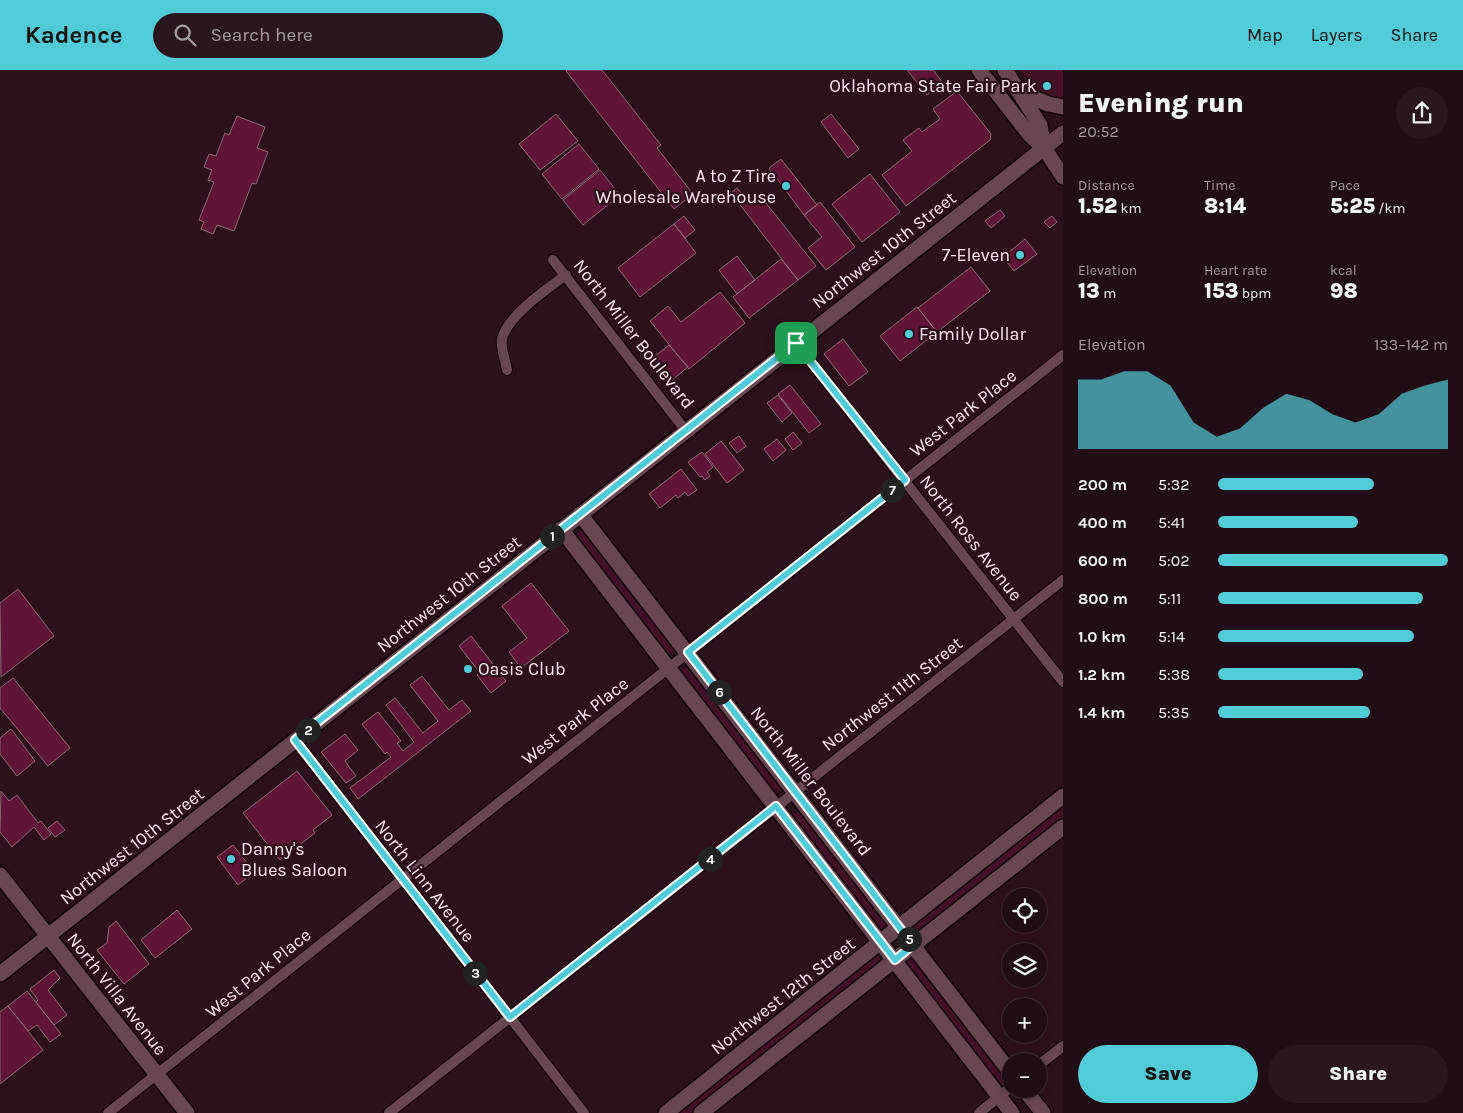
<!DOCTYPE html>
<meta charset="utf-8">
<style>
:root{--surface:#210d15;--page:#29161e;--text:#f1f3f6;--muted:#a29ca0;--line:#3e2d34;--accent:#52cbd9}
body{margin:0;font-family:Karla,sans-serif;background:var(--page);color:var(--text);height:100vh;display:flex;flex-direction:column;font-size:19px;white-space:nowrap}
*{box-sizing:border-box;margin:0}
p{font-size:16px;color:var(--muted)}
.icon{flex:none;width:28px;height:28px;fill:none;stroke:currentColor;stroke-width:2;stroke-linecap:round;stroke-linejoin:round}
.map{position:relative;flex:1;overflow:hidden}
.details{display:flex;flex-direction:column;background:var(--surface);width:400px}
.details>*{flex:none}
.buttons{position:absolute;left:1002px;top:818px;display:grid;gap:10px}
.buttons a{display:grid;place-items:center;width:45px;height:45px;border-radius:50%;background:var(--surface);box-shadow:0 2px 8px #0003,0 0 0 1px var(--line);font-size:25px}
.pin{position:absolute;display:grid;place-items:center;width:42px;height:42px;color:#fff;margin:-21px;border-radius:10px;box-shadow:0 2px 8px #0006}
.km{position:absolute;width:25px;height:25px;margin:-12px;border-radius:50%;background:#222;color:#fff;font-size:14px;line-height:25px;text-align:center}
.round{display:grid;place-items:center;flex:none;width:52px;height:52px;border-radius:26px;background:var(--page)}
.headline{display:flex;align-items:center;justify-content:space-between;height:85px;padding:0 15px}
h1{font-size:28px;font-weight:800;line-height:38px}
.figures{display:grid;grid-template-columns:repeat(3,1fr);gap:8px;height:85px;padding:5px 15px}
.figures div{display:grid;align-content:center}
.figures b{font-size:21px;font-weight:800}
.figures small{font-size:14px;font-weight:400}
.figures p{font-size:14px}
.chart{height:140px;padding:10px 15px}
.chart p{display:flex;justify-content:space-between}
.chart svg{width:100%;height:90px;margin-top:5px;fill:var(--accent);opacity:.7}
.cta{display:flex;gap:10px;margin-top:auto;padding:10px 15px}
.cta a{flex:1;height:58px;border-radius:30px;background:var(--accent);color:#111;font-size:20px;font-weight:800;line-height:58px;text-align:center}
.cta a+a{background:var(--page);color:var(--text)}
ul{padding:0 15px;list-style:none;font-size:16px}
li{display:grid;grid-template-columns:80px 60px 1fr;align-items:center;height:38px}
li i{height:12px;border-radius:6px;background:var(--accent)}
header{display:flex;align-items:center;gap:30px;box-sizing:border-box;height:70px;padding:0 25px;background:var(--accent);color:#111}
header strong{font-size:24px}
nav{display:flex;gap:28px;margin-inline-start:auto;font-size:18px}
.search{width:350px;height:45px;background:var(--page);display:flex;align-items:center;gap:12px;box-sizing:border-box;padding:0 18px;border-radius:28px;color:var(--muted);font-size:19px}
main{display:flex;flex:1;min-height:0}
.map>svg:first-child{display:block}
.green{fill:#451129}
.building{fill:#601538;stroke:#8c6975}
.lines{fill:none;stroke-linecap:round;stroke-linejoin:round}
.street-casing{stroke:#120006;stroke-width:12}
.secondary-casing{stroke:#120006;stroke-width:18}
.street{stroke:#684753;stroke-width:10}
.secondary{stroke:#684753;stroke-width:15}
.route-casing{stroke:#fff;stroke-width:10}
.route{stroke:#52cbd9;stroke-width:6}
.poi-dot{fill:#52cbd9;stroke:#2c111c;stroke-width:2}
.labels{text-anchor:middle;stroke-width:4.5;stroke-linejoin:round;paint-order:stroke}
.poi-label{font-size:18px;fill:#ffeaf1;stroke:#2c111c;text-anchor:end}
.street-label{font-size:18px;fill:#ffeaf1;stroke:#2c111c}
</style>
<header>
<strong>Kadence</strong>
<div class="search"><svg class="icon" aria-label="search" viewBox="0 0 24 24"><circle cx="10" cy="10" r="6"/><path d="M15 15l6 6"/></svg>Search here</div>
<nav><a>Map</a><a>Layers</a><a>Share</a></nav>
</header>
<main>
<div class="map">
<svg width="1063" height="1043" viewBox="0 0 1063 1043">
<rect width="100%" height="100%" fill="#2c111c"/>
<path class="green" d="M1021,0H1063V31C1043,31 1031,17 1021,0Z
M583,460L675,577L672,582L666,583L576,469L577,463Z
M690,597L782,715L780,721L773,722L681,604L684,598Z
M1063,736V748L919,862L916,864L912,862L913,855Z
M800,741L888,853L886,858L880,860L794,751V744Z
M879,885L883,889L881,893L692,1043H676Z
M910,888H913L1007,1007L1008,1011L1004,1015H999L906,894Z"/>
<path class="building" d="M567,0H602L661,75L657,78L693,124L674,139L566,1Z
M907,0H933L943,13L927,25Z
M957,21L991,64L990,70L906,136L882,105L912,81L903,70L919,58L922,62L940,49L933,39Z
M556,44L578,71L540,100L519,74Z
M831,44L859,79L848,88L821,52Z
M237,46L265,57L257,78L268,82L256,114L252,113L234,161L217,155L213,164L201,159L204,152L199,150L214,112L208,110L212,100L204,97L209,84L216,86L225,63L229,65Z
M579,74L599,99L562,129L542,104Z
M781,89L817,135L804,145L769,98Z
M600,100L620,125L583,155L563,130Z
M870,104L900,142L862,172L832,134Z
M737,118L747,131L758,123L816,196L798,210L731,123Z
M820,132L855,177L826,200L808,178L822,167L804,145Z
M1000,140L1005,146L991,158L985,151Z
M684,146L695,160L685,168L674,154Z
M1052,146L1057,152L1050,158L1044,152Z
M674,154L696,183L640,227L618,198Z
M1025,169L1037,184L1014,201L1003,187Z
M737,186L755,210L737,224L719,200Z
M781,189L798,210L749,248L733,227Z
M971,197L990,221L937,262L918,238Z
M720,222L745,253L689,299L650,251L668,236L681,252Z
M917,237L937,262L900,291L880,266Z
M843,269L868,302L849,316L824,284Z
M669,275L688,297L672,310L654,287Z
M790,315L821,354L809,363L778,324Z
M778,325L792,343L782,352L767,333Z
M793,362L802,373L793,380L785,369Z
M739,366L746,376L737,383L729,373Z
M777,369L786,380L773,391L764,379Z
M721,371L744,400L727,413L705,384Z
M702,382L713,397L707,402L710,406L705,410L702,406L700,407L688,392Z
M681,399L697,420L688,426L685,422L678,428L676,425L660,438L649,424Z
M531,513L569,561L521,598L509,582L527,568L502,536Z
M18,519L54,566L1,607L0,533Z
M471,566L506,611L491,623L477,605L480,603L459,576Z
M422,606L449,640L462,630L471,641L358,729L350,718L391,687L387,682L385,684L362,654L378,642L401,671L397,673L403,681L414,672L386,635L395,628L423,663L438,651L410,615Z
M13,608L70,678L48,696L0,638V618Z
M11,659L35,691L17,706L0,684V668Z
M345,664L358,680L345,691L356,706L346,713L321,682Z
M297,701L332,745L313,760L315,763L280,790L243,743Z
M1,721L9,731L17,725L38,753L41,751L51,764L44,770L34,757L12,777L0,762Z
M57,751L65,760L55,767L48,758Z
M233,775L254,802L238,815L217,787Z
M177,840L192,859L155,888L141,870Z
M116,851L149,894L124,914L97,880L107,873L109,857Z
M54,900L60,908L48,920L67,945L54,955L36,932L38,930L30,919Z
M27,921L61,964L50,972L37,955L28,961L8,936Z
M8,936L43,980L0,1014V942Z"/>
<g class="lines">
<g class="street-casing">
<path id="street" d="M553,190L686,361
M796,273L1063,612
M507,300C506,292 500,277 502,269C507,246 548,218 566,205
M295,670L584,1043
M1039,995L1063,976
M108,1043L1063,285
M389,1043L1063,510
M979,1043L1011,1017"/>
</g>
<g class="secondary-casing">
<path id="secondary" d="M979,0L1029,64L1044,78L1063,107
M1005,0L1040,55L1044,78
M1018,21L1048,34L1063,37
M580,444L1011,1003
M561,459L1012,1043
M0,805L187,1043
M0,904L1063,63
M1024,1019L1043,1043
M666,1043L1063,726
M701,1043L1063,757"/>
</g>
<use href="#street" class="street"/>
<use href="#secondary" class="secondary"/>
</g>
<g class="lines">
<g class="route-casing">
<path id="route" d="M796,273L905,410L688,582L913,875L895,890L776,736L510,947L295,670Z"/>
</g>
<use href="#route" class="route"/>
</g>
<g class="poi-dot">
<circle cx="1047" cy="16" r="5"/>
<circle cx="786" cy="116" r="5"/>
<circle cx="1020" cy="185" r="5"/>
<circle cx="909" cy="264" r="5"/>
<circle cx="468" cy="599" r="5"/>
<circle cx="231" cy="789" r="5"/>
</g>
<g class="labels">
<g class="poi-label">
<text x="1037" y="22">Oklahoma State Fair Park</text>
<text x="776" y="112">A to Z Tire<tspan x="776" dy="21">Wholesale Warehouse</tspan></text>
<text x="1010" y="191">7-Eleven</text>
<text x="919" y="270" text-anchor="start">Family Dollar</text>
<text x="478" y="605" text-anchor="start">Oasis Club</text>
<text x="241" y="785" text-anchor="start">Danny's<tspan x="241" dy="21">Blues Saloon</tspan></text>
</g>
<g class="street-label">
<text transform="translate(884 180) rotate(-38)" y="6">Northwest 10th Street</text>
<text transform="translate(634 264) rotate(52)" y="6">North Miller Boulevard</text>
<text transform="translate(963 343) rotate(-38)" y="6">West Park Place</text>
<text transform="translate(971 468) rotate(52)" y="6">North Ross Avenue</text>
<text transform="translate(449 524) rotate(-38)" y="6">Northwest 10th Street</text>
<text transform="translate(892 624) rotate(-38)" y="6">Northwest 11th Street</text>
<text transform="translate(575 651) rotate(-38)" y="6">West Park Place</text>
<text transform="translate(811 711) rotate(52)" y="6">North Miller Boulevard</text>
<text transform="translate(132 776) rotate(-38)" y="6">Northwest 10th Street</text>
<text transform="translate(425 811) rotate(52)" y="6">North Linn Avenue</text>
<text transform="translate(258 903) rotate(-39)" y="6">West Park Place</text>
<text transform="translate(117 924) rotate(52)" y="6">North Villa Avenue</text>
<text transform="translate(783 926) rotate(-38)" y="6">Northwest 12th Street</text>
</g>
</g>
</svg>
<div class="buttons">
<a><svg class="icon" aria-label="locate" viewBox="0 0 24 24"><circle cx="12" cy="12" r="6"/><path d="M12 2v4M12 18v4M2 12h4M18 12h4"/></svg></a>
<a><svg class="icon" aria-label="layers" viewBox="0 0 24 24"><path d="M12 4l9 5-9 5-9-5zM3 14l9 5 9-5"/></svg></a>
<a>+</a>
<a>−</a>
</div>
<div class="pin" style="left:796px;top:273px;background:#1e9e55"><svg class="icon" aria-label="arrive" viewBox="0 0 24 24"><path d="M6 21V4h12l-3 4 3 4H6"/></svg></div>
<b class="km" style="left:552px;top:466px">1</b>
<b class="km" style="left:308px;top:660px">2</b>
<b class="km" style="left:475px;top:903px">3</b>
<b class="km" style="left:710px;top:789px">4</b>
<b class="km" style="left:909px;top:869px">5</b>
<b class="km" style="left:719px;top:622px">6</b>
<b class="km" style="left:892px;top:420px">7</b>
</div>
<section class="details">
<div class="headline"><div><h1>Evening run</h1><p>20:52</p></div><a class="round"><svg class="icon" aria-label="share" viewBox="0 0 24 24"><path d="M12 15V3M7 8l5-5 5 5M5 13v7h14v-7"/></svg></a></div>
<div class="figures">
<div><p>Distance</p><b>1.52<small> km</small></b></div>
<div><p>Time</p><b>8:14</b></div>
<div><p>Pace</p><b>5:25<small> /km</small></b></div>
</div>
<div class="figures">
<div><p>Elevation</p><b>13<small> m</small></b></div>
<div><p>Heart rate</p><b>153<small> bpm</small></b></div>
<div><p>kcal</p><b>98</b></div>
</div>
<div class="chart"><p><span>Elevation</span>133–142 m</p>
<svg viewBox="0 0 160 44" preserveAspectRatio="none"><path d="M0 44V10L10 10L20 6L30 6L40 13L50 31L60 38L70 34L80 24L90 17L100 20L110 27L120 31L130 27L140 17L150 13L160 10V44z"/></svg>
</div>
<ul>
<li><b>200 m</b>5:32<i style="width:68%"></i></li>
<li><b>400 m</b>5:41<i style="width:61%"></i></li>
<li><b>600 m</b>5:02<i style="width:100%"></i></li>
<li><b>800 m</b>5:11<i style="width:89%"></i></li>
<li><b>1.0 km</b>5:14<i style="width:85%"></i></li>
<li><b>1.2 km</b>5:38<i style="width:63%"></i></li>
<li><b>1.4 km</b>5:35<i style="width:66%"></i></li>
</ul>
<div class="cta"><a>Save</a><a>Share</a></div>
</section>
</main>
